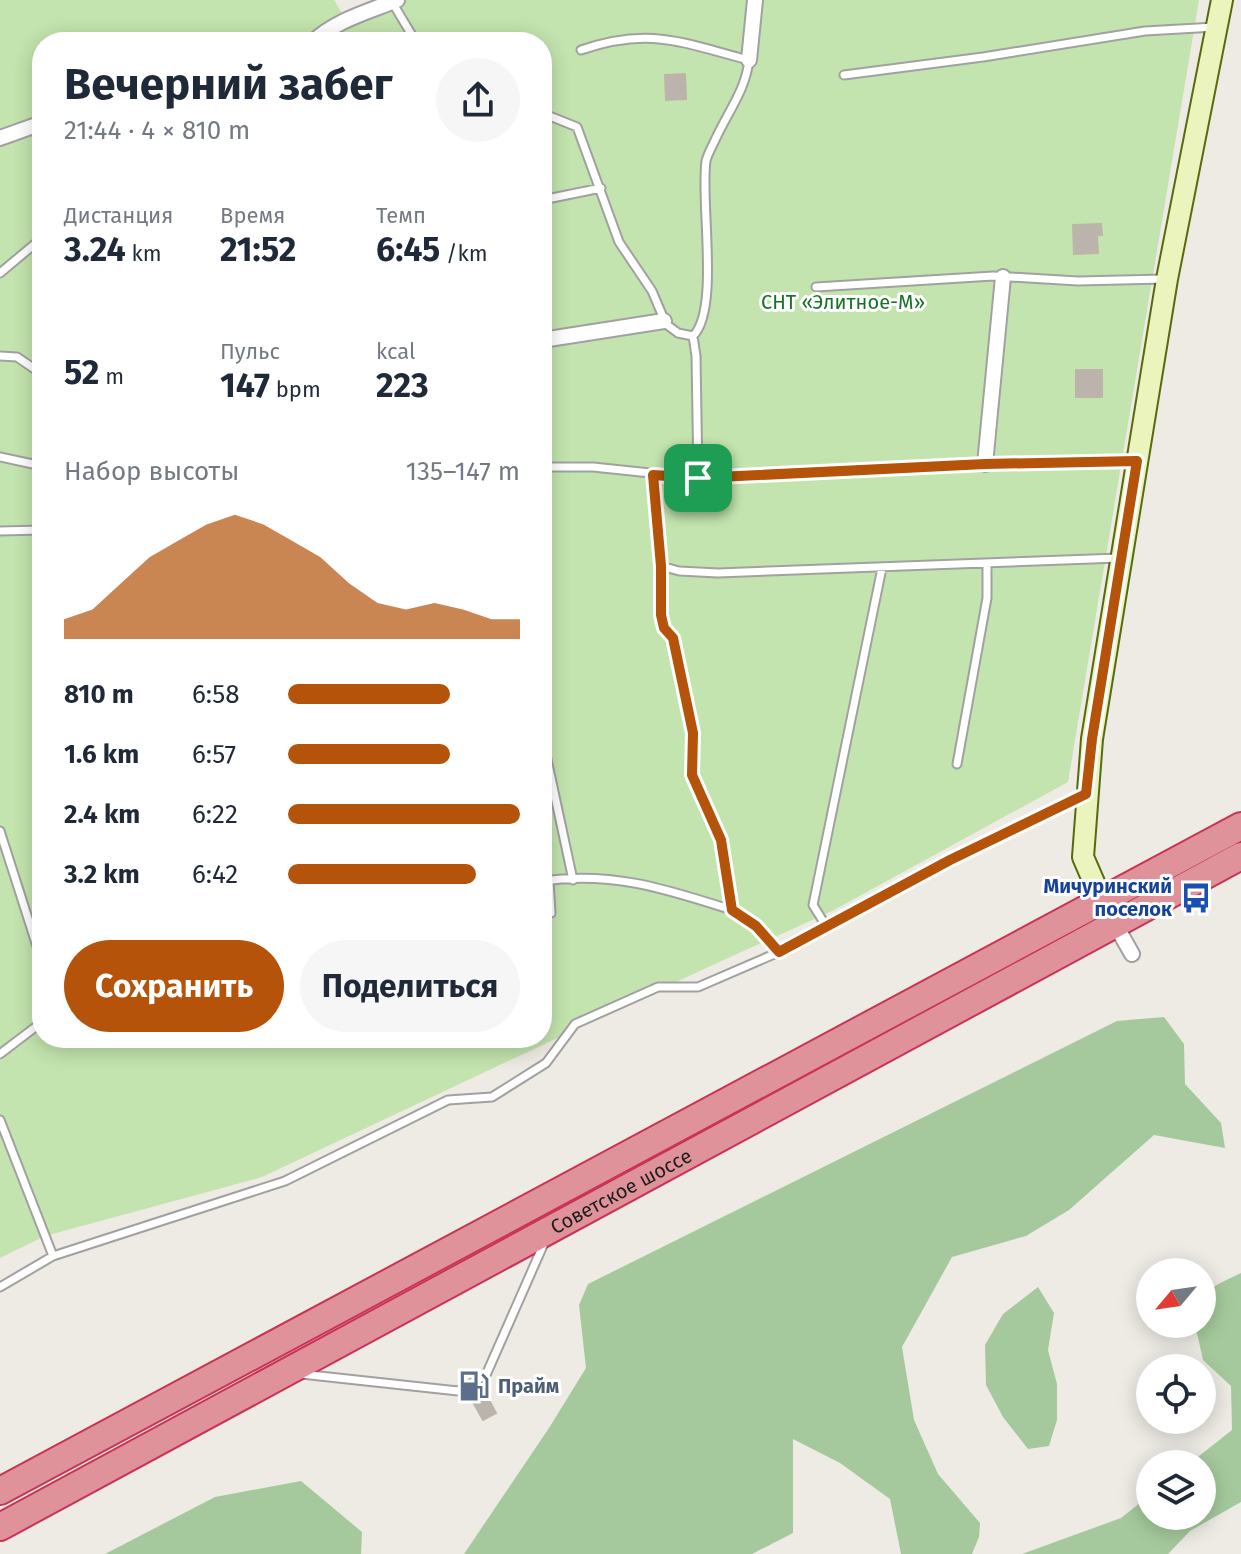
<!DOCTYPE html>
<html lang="ru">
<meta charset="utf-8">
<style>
:root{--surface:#fff;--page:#f6f6f7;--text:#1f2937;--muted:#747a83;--accent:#b45309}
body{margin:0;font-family:"Fira Sans",sans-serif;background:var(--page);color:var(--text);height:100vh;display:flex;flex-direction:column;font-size:30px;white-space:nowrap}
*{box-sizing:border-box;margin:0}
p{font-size:26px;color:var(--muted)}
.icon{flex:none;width:44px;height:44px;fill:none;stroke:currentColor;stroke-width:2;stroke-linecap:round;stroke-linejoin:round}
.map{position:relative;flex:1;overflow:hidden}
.side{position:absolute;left:32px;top:32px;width:520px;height:1016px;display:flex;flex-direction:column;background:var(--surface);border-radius:32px;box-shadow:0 4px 20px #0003}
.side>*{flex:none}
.needle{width:52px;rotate:241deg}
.tools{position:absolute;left:1136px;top:1258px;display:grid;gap:16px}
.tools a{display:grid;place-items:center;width:80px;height:80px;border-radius:50%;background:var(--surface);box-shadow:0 4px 20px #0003;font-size:40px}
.pin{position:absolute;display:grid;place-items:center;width:68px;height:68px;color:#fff;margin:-34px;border-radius:16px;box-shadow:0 4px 12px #0006}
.round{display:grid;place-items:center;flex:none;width:84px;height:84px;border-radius:42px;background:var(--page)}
.head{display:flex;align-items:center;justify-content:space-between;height:136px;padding:0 32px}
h1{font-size:44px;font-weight:700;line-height:60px}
.figures{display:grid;grid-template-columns:repeat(3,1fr);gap:12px;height:136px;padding:8px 32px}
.figures div{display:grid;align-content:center}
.figures b{font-size:34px;font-weight:700}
.figures small{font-size:22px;font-weight:400}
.figures p{font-size:22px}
.chart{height:224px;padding:16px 32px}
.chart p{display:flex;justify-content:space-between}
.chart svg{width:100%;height:144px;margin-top:8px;fill:var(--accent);opacity:.7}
.cta{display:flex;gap:16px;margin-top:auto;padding:16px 32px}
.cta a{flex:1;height:92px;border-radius:48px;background:var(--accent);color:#fff;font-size:32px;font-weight:700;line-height:92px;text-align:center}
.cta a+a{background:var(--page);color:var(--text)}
ul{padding:0 32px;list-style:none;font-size:26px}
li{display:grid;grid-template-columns:128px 96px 1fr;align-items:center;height:60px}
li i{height:20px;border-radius:10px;background:var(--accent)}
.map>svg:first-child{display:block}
.grass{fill:#c3e4ae;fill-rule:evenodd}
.forest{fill:#a5c99c}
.building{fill:#bab4ad;stroke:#beb4a8;stroke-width:2}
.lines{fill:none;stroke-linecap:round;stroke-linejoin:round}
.lane-casing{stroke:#a1a1a1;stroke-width:11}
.street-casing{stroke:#a1a1a1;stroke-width:18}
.secondary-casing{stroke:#576a0e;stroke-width:24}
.highway-casing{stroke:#ca3358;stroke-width:30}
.lane{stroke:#fff;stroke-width:7}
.street{stroke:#fff;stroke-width:14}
.secondary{stroke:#ebf4bc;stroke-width:20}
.highway{stroke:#df9299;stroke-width:26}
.route-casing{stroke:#fff;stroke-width:16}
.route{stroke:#b45309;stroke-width:10}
.labels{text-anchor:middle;stroke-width:6;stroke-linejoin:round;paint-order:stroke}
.park-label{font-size:20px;fill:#157226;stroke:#fff}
.transit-label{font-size:20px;font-weight:bold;fill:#164399;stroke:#fff;text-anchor:end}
.street-label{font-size:20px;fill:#1d1d1d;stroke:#fff}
.service-label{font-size:20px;font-weight:bold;fill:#4e5e75;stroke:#fff;text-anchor:start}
</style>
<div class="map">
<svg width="1241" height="1554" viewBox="0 0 1241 1554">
<rect width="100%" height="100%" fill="#edebe4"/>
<path class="grass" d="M0,0H334L342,13L371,0H1199L1068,782L832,911L704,969L262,1177L45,1236L0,1258ZM42,42H542V1038H42Z"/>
<path class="forest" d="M1164,1017L1184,1044L1185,1084L1221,1123L1225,1148L1154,1135L1069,1210L1026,1236L952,1257L902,1347L914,1420L938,1474L980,1523L979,1537L972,1554H901L890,1499L840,1463L793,1439V1533L752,1554H464L549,1428L586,1368L579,1305L588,1284L1117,1021Z
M1241,1273V1502L1190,1531L1168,1554H1022L1121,1518L1150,1495V1516H1202V1464H1189L1232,1430L1231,1386L1203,1360L1195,1324H1202C1202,1288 1210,1288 1241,1273Z
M1038,1287L1054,1313L1048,1350L1057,1384V1420L1049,1446L1028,1449L1003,1417L986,1385L985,1345L1003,1314Z
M301,1481L362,1532L361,1554H105L215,1497Z"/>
<path class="building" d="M685,74L686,99L666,100L665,75Z
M1101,224L1102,235H1097L1098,253L1074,254L1073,225Z
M1076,370H1102V397H1076Z
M481,1385L496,1413L483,1420L468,1393Z"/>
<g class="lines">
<g class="lane-casing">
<path id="lane" d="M392,2L413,37L424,42
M844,75L983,57L1145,31L1215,27
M542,113L577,127L619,242L652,291L666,324L678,333L693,336C720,310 700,200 706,161C708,153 713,145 716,138C728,112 746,89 749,60C682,43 650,26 581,50
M542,200L601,188
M0,273L42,238
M816,287L993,276L1078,281L1164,279
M693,336L696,356L698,478
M0,356L17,357L42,374
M0,457L42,466
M542,467H593L698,478L985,464L1135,461
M653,475L661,566V615L664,628L673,638L693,733L692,775L721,840L732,910L756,926L779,952
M0,531L42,530
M661,566L679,571L718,573L1119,558
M542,736L573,880
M957,764L987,598V563
M0,831L42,962
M549,880L551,913
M542,881C613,871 666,889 732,910
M826,926L813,905L882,568
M0,1054L42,1022
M0,1120L53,1256
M0,1287L53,1256L285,1181L448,1100L492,1097L546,1063L575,1024L658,987H698L779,952L950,860L1084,796
M301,1374L458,1391L486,1375L545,1241"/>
</g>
<g class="street-casing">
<path id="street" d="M313,42C336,20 368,12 397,0
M749,60L755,0
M0,138L42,123
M542,340L664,321
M985,464L1003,277
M1115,924L1132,954"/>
</g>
<g class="secondary-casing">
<path id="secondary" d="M1102,901L1083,857L1092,739L1167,279L1222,0"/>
</g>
<g class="highway-casing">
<g id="highway">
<path d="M0,1491L1241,826"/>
<path id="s1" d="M0,1527L1241,856"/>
</g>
</g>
<use href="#lane" class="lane"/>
<use href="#street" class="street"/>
<use href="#secondary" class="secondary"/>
<use href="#highway" class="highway"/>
</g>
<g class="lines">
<g class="route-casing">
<path id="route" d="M1137,461L1092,739L1086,794L950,860L779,952L756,926L732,910L721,840L692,775L693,733L673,638L664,628L661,615V566L653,475L698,478L985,464Z"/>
</g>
<use href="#route" class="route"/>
</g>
<defs>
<g id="bus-bare" transform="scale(2.4)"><path d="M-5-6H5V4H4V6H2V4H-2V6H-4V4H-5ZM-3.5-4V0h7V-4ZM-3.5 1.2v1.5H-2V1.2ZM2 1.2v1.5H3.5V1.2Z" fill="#1a4fb4" stroke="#fff" stroke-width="2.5" paint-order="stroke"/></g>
<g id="fuel-bare" transform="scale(2.4)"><path d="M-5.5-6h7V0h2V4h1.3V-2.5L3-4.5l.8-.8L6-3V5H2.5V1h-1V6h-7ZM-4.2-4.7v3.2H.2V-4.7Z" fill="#5c6f8a" stroke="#fff" stroke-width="2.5" paint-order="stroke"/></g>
</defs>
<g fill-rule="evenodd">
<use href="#bus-bare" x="1196" y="898"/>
<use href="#fuel-bare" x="474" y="1386"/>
</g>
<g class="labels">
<g class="park-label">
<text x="843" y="309">СНТ «Элитное-М»</text>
</g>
<g class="transit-label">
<text x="1172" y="893">Мичуринский<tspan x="1172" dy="23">поселок</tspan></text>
</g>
<g class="street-label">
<text dy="7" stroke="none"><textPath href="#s1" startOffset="706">Советское шоссе</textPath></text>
</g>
<g class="service-label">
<text x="498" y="1393">Прайм</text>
</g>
</g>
</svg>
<div class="tools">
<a><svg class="needle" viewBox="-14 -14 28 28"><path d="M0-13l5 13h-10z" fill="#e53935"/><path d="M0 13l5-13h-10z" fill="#747a83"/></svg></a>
<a><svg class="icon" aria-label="locate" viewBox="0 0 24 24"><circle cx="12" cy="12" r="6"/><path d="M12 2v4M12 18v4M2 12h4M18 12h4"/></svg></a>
<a><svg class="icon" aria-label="layers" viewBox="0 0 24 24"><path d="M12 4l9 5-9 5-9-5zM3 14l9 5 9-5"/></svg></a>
</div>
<div class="pin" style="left:698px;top:478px;background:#1e9e55"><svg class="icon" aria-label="arrive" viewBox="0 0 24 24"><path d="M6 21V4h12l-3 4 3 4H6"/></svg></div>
<section class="side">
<div class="head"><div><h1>Вечерний забег</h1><p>21:44 · 4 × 810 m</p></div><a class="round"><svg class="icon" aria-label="share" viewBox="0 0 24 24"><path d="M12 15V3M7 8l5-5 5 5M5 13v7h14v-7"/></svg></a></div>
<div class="figures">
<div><p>Дистанция</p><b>3.24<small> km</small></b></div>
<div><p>Время</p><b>21:52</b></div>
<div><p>Темп</p><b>6:45<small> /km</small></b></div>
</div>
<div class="figures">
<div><b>52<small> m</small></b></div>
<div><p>Пульс</p><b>147<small> bpm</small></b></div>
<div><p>kcal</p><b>223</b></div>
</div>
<div class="chart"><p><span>Набор высоты</span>135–147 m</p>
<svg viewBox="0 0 160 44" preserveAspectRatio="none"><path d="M0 44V38L10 35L20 27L30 19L40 14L50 9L60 6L70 9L80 14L90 19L100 27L110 33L120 35L130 33L140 35L150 38L160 38V44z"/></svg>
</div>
<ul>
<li><b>810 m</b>6:58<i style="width:70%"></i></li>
<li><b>1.6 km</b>6:57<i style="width:70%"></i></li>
<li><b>2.4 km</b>6:22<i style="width:100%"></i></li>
<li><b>3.2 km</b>6:42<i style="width:81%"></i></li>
</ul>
<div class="cta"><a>Сохранить</a><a>Поделиться</a></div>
</section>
</div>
